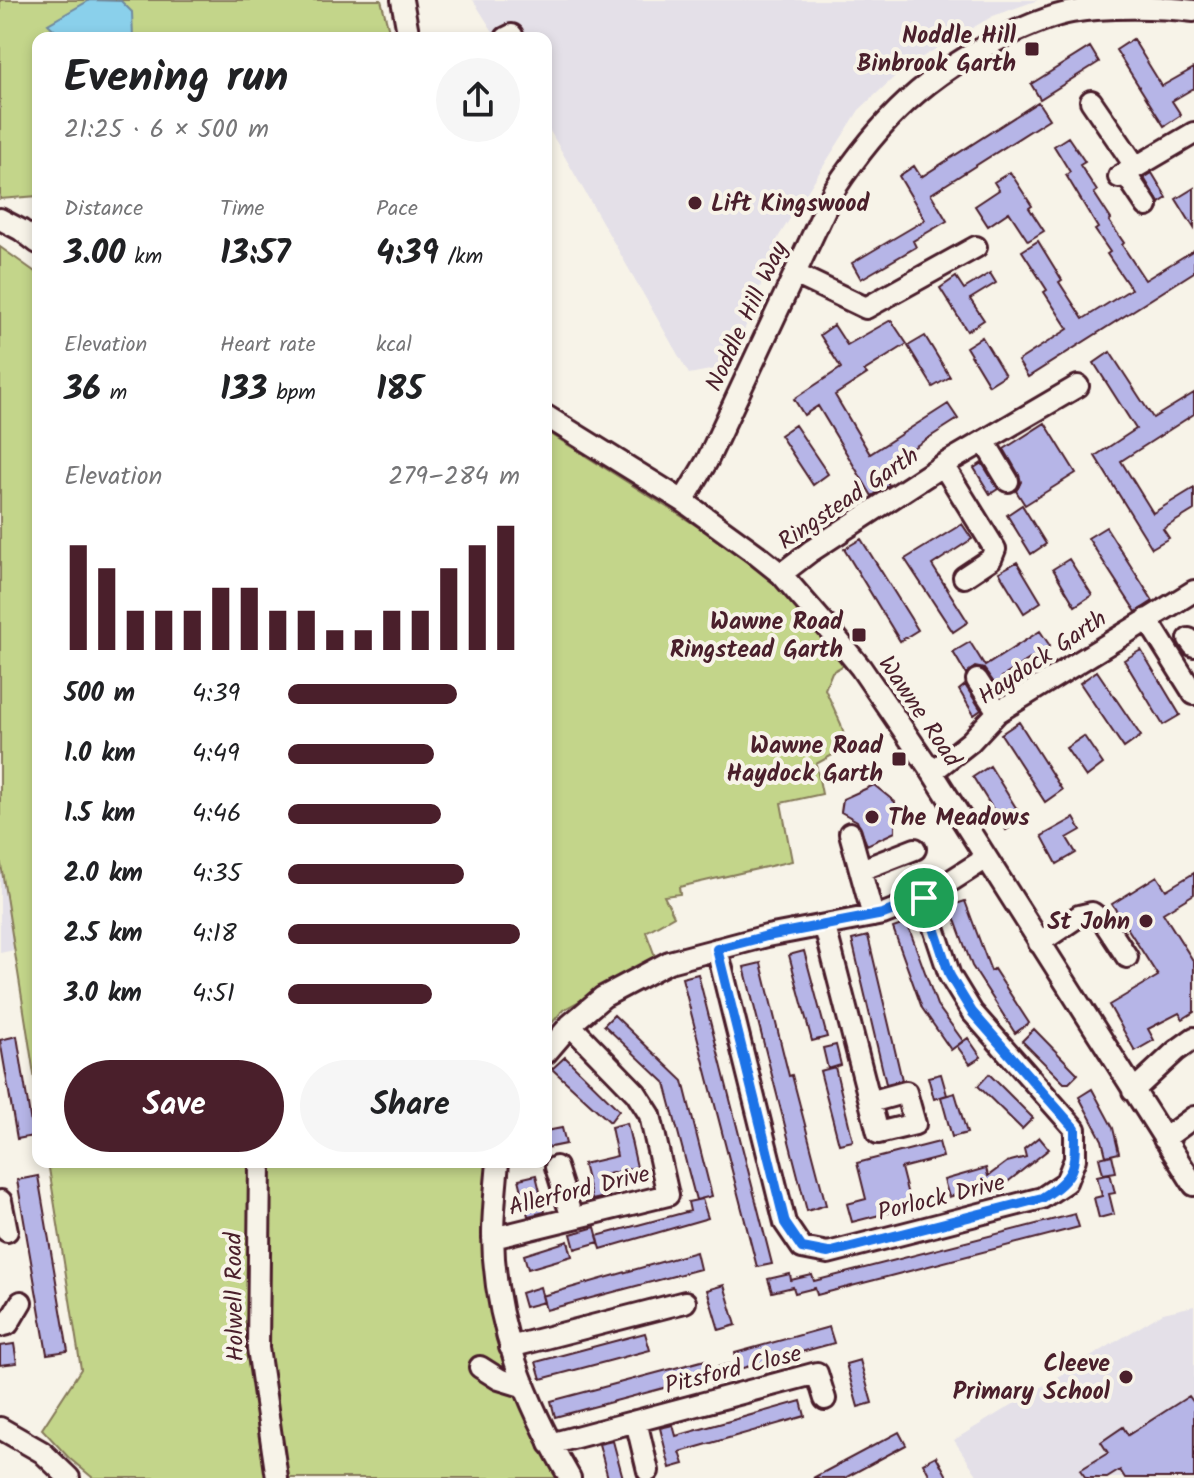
<!DOCTYPE html>
<meta charset="utf-8">
<style>
:root{--surface:#fff;--page:#f6f6f6;--text:#202124;--muted:#757577;--accent:#4a1f2b}
body{margin:0;font-family:Kalam,sans-serif;background:var(--page);color:var(--text);height:100vh;display:flex;flex-direction:column;font-size:30px;white-space:nowrap}
*{box-sizing:border-box;margin:0}
p{font-size:26px;color:var(--muted)}
.icon{flex:none;width:44px;height:44px;fill:none;stroke:currentColor;stroke-width:2;stroke-linecap:round;stroke-linejoin:round}
.map{position:relative;flex:1;overflow:hidden}
.panel{position:absolute;left:32px;top:32px;width:520px;height:1136px;display:flex;flex-direction:column;background:var(--surface);border-radius:16px;box-shadow:0 4px 12px #0003}
.panel>*{flex:none}
.pin{position:absolute;display:grid;place-items:center;width:68px;height:68px;color:#fff;margin:-34px;border:4px solid #fff;border-radius:50%;box-shadow:0 2px 8px #0007}
.round{display:grid;place-items:center;flex:none;width:84px;height:84px;border-radius:42px;background:var(--page)}
.head{display:flex;align-items:center;justify-content:space-between;height:136px;padding:0 32px}
h1{font-size:44px;font-weight:600;line-height:60px}
.stats{display:grid;grid-template-columns:repeat(3,1fr);gap:12px;height:136px;padding:8px 32px}
.stats div{display:grid;align-content:center}
.stats b{font-size:34px;font-weight:600}
.stats small{font-size:22px;font-weight:400}
.stats p{font-size:22px}
.chart{height:224px;padding:16px 32px}
.chart p{display:flex;justify-content:space-between}
.chart svg{width:100%;height:144px;margin-top:8px;stroke:var(--accent);stroke-width:6}
.action{display:flex;gap:16px;margin-top:auto;padding:16px 32px}
.action a{flex:1;height:92px;border-radius:48px;background:var(--accent);color:#fff;font-size:32px;font-weight:600;line-height:92px;text-align:center}
.action a+a{background:var(--page);color:var(--text)}
ul{padding:0 32px;list-style:none;font-size:26px}
li{display:grid;grid-template-columns:128px 96px 1fr;align-items:center;height:60px}
li i{height:20px;border-radius:10px;background:var(--accent)}
.map>svg:first-child{display:block}
.built{fill:#e4e0e8}
.green{fill:#c3d58a;stroke:#867a5a;stroke-width:2}
.water{fill:#8ad0eb;stroke:#70899e;stroke-width:2}
.building{fill:#b6b5e7;stroke:#4a1f2b;stroke-width:2}
.lines{fill:none;stroke-linecap:round;stroke-linejoin:round}
.minor-casing{stroke:#4a1f2b;stroke-width:26}
.minor{stroke:#f7f3e8;stroke-width:20}
.route-casing{stroke:#fff;stroke-width:16}
.route{stroke:#1a73e8;stroke-width:10}
.poi-dot{fill:#4a1f2b;stroke:#f7f3e8;stroke-width:3}
.labels{text-anchor:middle;stroke-width:8;stroke-linejoin:round;paint-order:stroke}
.poi-label{font-size:24px;font-weight:bold;fill:#4a1f2b;stroke:#f7f3e8;text-anchor:end}
.street-label{font-size:24px;fill:#4a1f2b;stroke:#f7f3e8}
</style>
<div class="map">
<svg width="1194" height="1478" viewBox="0 0 1194 1478">
<rect width="100%" height="100%" fill="#f7f3e8"/>
<filter id="ink" filterUnits="userSpaceOnUse"><feTurbulence type="fractalNoise" baseFrequency=".0125" numOctaves="2"/><feDisplacementMap in="SourceGraphic" scale="16" xChannelSelector="R" yChannelSelector="G"/><feConvolveMatrix kernelMatrix="1 2 1 2 8 2 1 2 1" color-interpolation-filters="sRGB"/></filter>
<g filter="url(#ink)">
<path class="built" d="M473,0H1038L993,16L905,67L859,110L779,236L731,366L689,374L546,124V38H497Z
M0,858L14,950L0,953Z
M1194,1306V1478H979L954,1440L1163,1313Z"/>
<path class="green" d="M0,0H381L391,38H38V196L0,199Z
M0,247L38,274V1100L0,858Z
M546,431L740,553C785,585 811,622 844,665L832,672L825,689L841,724L847,747L816,764L822,794L781,803L792,861L679,887L680,894L664,896L674,916L646,932L656,959L563,1010L546,1030Z
M48,1162H488L487,1246L559,1478H93L69,1458L42,1429L81,1369Z"/>
<path class="water" d="M90,0L121,1L132,12L133,38H63L48,24Z"/>
<path class="building" d="M1133,39L1162,86L1194,68V88L1172,101L1181,115L1164,126L1116,50Z
M1090,47L1099,62L1040,99L1031,84Z
M1038,102L1049,119L931,194L947,221L913,241L916,247L861,279L852,263L925,220L899,176L914,166L921,177Z
M1068,137L1085,162L1080,165L1097,191L1094,193L1111,219L1109,221L1124,243L1122,245L1145,280L1194,250V272L1028,377L1018,361L1068,329L1044,292L1047,290L1022,251L1038,241L1062,280L1059,282L1083,319L1131,289L1107,254L1110,252L1095,230L1098,228L1066,175L1070,172L1054,146Z
M1010,172L1032,206L1029,208L1044,231L1028,241L1009,212L988,226L975,206L999,190L994,182Z
M1152,173L1167,198L1159,203L1144,178Z
M1194,188V228L1176,199Z
M990,273L996,283L970,299L984,320L967,331L940,288L956,277L964,289Z
M891,320L907,344L864,371L867,374L835,395L870,454L948,404L958,419L880,469L889,485L872,496L818,406L804,415L794,399L841,368L820,335L834,325L847,345Z
M925,336L950,377L933,387L908,346Z
M982,337L1005,375L989,385L966,347Z
M1110,352L1153,418L1194,393V414L1121,461L1153,513L1194,488V510L1163,529L1169,538L1152,548L1095,456L1136,429L1094,363Z
M1045,423L1076,473L1025,505L1016,491L1021,482L1019,475L1004,449Z
M795,425L828,474L813,485L780,435Z
M982,463L998,489L990,494L974,468Z
M1022,505L1046,544L1031,554L1007,515Z
M962,524L972,539L932,565L968,622L953,632L905,559Z
M1106,527L1153,601L1136,612L1088,538Z
M861,539L918,630L900,641L844,549Z
M1069,559L1092,595L1075,606L1053,569Z
M1017,562L1041,602L1024,613L999,572Z
M1040,631L1050,646L1002,677L1010,689L1002,694L984,669L975,667L966,674L953,652L970,642L985,666Z
M1141,650L1180,715L1163,725L1124,660Z
M1097,671L1141,736L1124,748L1080,683Z
M965,685L981,710L974,715L959,690Z
M1019,722L1062,790L1045,802L1001,734Z
M1084,736L1103,764L1086,777L1066,748Z
M990,766L1023,819L1006,830L973,777Z
M874,785L895,802V832L867,845L857,821L841,812L843,799Z
M1074,818L1081,830L1067,838L1076,853L1057,864L1042,836Z
M1194,873V894L1163,913L1194,962V1012L1183,1019L1179,1013L1148,1029L1154,1040L1135,1051L1109,1005L1158,976L1112,904L1157,876L1166,890Z
M965,901L991,971L994,969L1029,1023L1015,1033L972,966L965,947L950,906Z
M907,923L937,1005L963,1041L951,1050L922,1008L893,928Z
M868,936L902,1080L886,1084L852,940Z
M804,951L827,1037L812,1041L789,955Z
M761,963L789,1076L792,1075L826,1205L807,1211L744,967Z
M698,974L772,1264L757,1267L682,978Z
M614,1015L683,1081L712,1196L696,1200L665,1083L604,1025Z
M1034,1029L1078,1074L1069,1083H1064L1022,1041Z
M17,1036L33,1136L17,1139L0,1040Z
M968,1038L981,1057L970,1064L957,1046Z
M836,1045L841,1065L828,1069L823,1048Z
M565,1057L619,1110L610,1122L552,1069Z
M835,1067L853,1141L839,1144L820,1071Z
M941,1074L947,1095L934,1099L928,1077Z
M989,1074L1033,1118L1022,1129L978,1086Z
M1092,1089L1113,1128L1119,1153L1106,1156L1102,1140L1079,1097Z
M955,1093L967,1133L952,1137L941,1097Z
M627,1123L637,1167L604,1175L609,1196L592,1200L583,1164L617,1156L611,1127Z
M562,1128L566,1144L546,1148V1131Z
M1039,1137L1049,1149L1005,1184L1003,1181L949,1197L944,1180L986,1168L988,1176L1007,1162L1026,1157L1024,1149Z
M939,1142L943,1157L901,1168L911,1207L852,1222L847,1204L866,1199L857,1163Z
M1112,1155L1116,1172L1103,1174L1099,1158Z
M1110,1173L1115,1193L1109,1194L1114,1214L1099,1218L1094,1198L1102,1196L1097,1176Z
M536,1175L545,1212L528,1216L519,1179Z
M38,1176L68,1351L47,1354L17,1180Z
M702,1199L708,1218L601,1249L597,1236L690,1211L688,1202Z
M1075,1214L1079,1227L817,1295L815,1288L795,1293L793,1287L772,1292L768,1279L790,1274L791,1280L812,1275L814,1281Z
M595,1227L599,1242L575,1249L571,1234Z
M568,1241L572,1256L528,1269L524,1255Z
M696,1252L700,1269L546,1310L542,1296Z
M724,1285L736,1325L719,1330L707,1290Z
M540,1287L544,1302L525,1307L521,1293Z
M829,1327L834,1343L739,1369L735,1353Z
M645,1333L650,1350L541,1379L536,1362Z
M14,1344L17,1363L0,1365V1346Z
M705,1360L707,1370L729,1364L733,1378L711,1384L709,1376L555,1417L551,1401Z
M860,1360L872,1403L858,1407L846,1364Z
M1189,1396L1194,1403V1478H1125L1120,1470L1107,1478H1086L1080,1470L1108,1453L1101,1442L1123,1427L1128,1435Z
M801,1401L805,1416L680,1452L684,1464L670,1468L660,1428L673,1425L676,1436Z
M899,1432L906,1445L845,1478H813Z
M613,1441L617,1456L623,1478H608L599,1444Z
M936,1456L948,1478H931L923,1463Z"/>
<g class="lines">
<g class="minor-casing">
<path id="minor" d="M402,0L409,38
M506,38L512,35
M1091,101L1136,167
M1125,173L1147,206
M1119,177L1194,133
M0,219L21,230L38,243
M795,274L866,308L976,247
M546,416L683,501L756,554L781,574L834,635L861,668L932,772L1194,1185
M984,441L1008,481
M943,465L995,549L991,559L964,577
M683,501L707,461L834,190C881,119 927,74 1004,37C1025,27 1049,16 1072,12C1106,6 1160,7 1194,11
M781,574L811,551L943,465L1078,386
M1147,619L1194,694
M1189,639L1194,646
M977,680L998,712
M932,772L970,742L998,712L1194,591
M850,833L873,916
M861,870L915,849
M825,927L878,1133L915,1124L906,1092L870,1102
M1039,943L1079,916L1092,913L1104,922L1127,957
M717,949L785,1223L802,1248L828,1253L1042,1198L1066,1182L1075,1159V1129L972,1012L950,976L924,898
M546,1053L570,1025L603,997L669,962L767,936L883,914L924,898L985,859
M1133,1091L1176,1051L1194,1038
M1164,1139L1194,1117
M260,1162L258,1348L277,1478
M498,1162C496,1186 493,1211 493,1235C494,1324 526,1403 570,1478
M556,1167L572,1218
M1,1201L7,1231
M493,1238L668,1195L650,1115L636,1093L570,1025
M0,1326L8,1324L21,1302
M510,1347L685,1302
M480,1367L499,1379L522,1386
M636,1421L648,1471
M0,1428L42,1452L69,1478
M550,1444L817,1373L825,1399"/>
</g>
<use href="#minor" class="minor"/>
</g>
</g>
<g class="lines" filter="url(#ink)">
<g class="route-casing">
<path id="route" d="M924,898L950,976L972,1012L1075,1129C1075,1168 1076,1176 1042,1198L828,1253L802,1248L785,1223L717,949L767,936L883,914Z"/>
</g>
<use href="#route" class="route"/>
</g>
<g class="poi-dot">
<rect x="1024" y="41" width="16" height="16" rx="4"/>
<circle cx="695" cy="203" r="8"/>
<rect x="851" y="627" width="16" height="16" rx="4"/>
<rect x="891" y="751" width="16" height="16" rx="4"/>
<circle cx="872" cy="817" r="8"/>
<circle cx="1146" cy="921" r="8"/>
<circle cx="1126" cy="1377" r="8"/>
</g>
<g class="labels">
<g class="poi-label">
<text x="1016" y="43">Noddle Hill<tspan x="1016" dy="28">Binbrook Garth</tspan></text>
<text x="711" y="211" text-anchor="start">Lift Kingswood</text>
<text x="843" y="629">Wawne Road<tspan x="843" dy="28">Ringstead Garth</tspan></text>
<text x="883" y="753">Wawne Road<tspan x="883" dy="28">Haydock Garth</tspan></text>
<text x="888" y="825" text-anchor="start">The Meadows</text>
<text x="1130" y="929">St John</text>
<text x="1110" y="1371">Cleeve<tspan x="1110" dy="28">Primary School</tspan></text>
</g>
<g class="street-label">
<text transform="translate(746 316) rotate(-65)" y="8">Noddle Hill Way</text>
<text transform="translate(848 498) rotate(-34)" y="8">Ringstead Garth</text>
<text transform="translate(1042 657) rotate(-34)" y="8">Haydock Garth</text>
<text transform="translate(920 711) rotate(56)" y="8">Wawne Road</text>
<text transform="translate(579 1190) rotate(-14)" y="8">Allerford Drive</text>
<text transform="translate(941 1197) rotate(-14)" y="8">Porlock Drive</text>
<text transform="translate(234 1297) rotate(-91)" y="8">Holwell Road</text>
<text transform="translate(733 1369) rotate(-14)" y="8">Pitsford Close</text>
</g>
</g>
</svg>
<div class="pin" style="left:924px;top:898px;background:#1e9e55"><svg class="icon" aria-label="arrive" viewBox="0 0 24 24"><path d="M6 21V4h12l-3 4 3 4H6"/></svg></div>
<section class="panel">
<div class="head"><div><h1>Evening run</h1><p>21:25 · 6 × 500 m</p></div><a class="round"><svg class="icon" aria-label="share" viewBox="0 0 24 24"><path d="M12 15V3M7 8l5-5 5 5M5 13v7h14v-7"/></svg></a></div>
<div class="stats">
<div><p>Distance</p><b>3.00<small> km</small></b></div>
<div><p>Time</p><b>13:57</b></div>
<div><p>Pace</p><b>4:39<small> /km</small></b></div>
</div>
<div class="stats">
<div><p>Elevation</p><b>36<small> m</small></b></div>
<div><p>Heart rate</p><b>133<small> bpm</small></b></div>
<div><p>kcal</p><b>185</b></div>
</div>
<div class="chart"><p><span>Elevation</span>279–284 m</p>
<svg viewBox="0 0 160 44" preserveAspectRatio="none"><path d="M5 44V12M15 44V19M25 44V32M35 44V32M45 44V32M55 44V25M65 44V25M75 44V32M85 44V32M95 44V38M105 44V38M115 44V32M125 44V32M135 44V19M145 44V12M155 44V6"/></svg>
</div>
<ul>
<li><b>500 m</b>4:39<i style="width:73%"></i></li>
<li><b>1.0 km</b>4:49<i style="width:63%"></i></li>
<li><b>1.5 km</b>4:46<i style="width:66%"></i></li>
<li><b>2.0 km</b>4:35<i style="width:76%"></i></li>
<li><b>2.5 km</b>4:18<i style="width:100%"></i></li>
<li><b>3.0 km</b>4:51<i style="width:62%"></i></li>
</ul>
<div class="action"><a>Save</a><a>Share</a></div>
</section>
</div>
